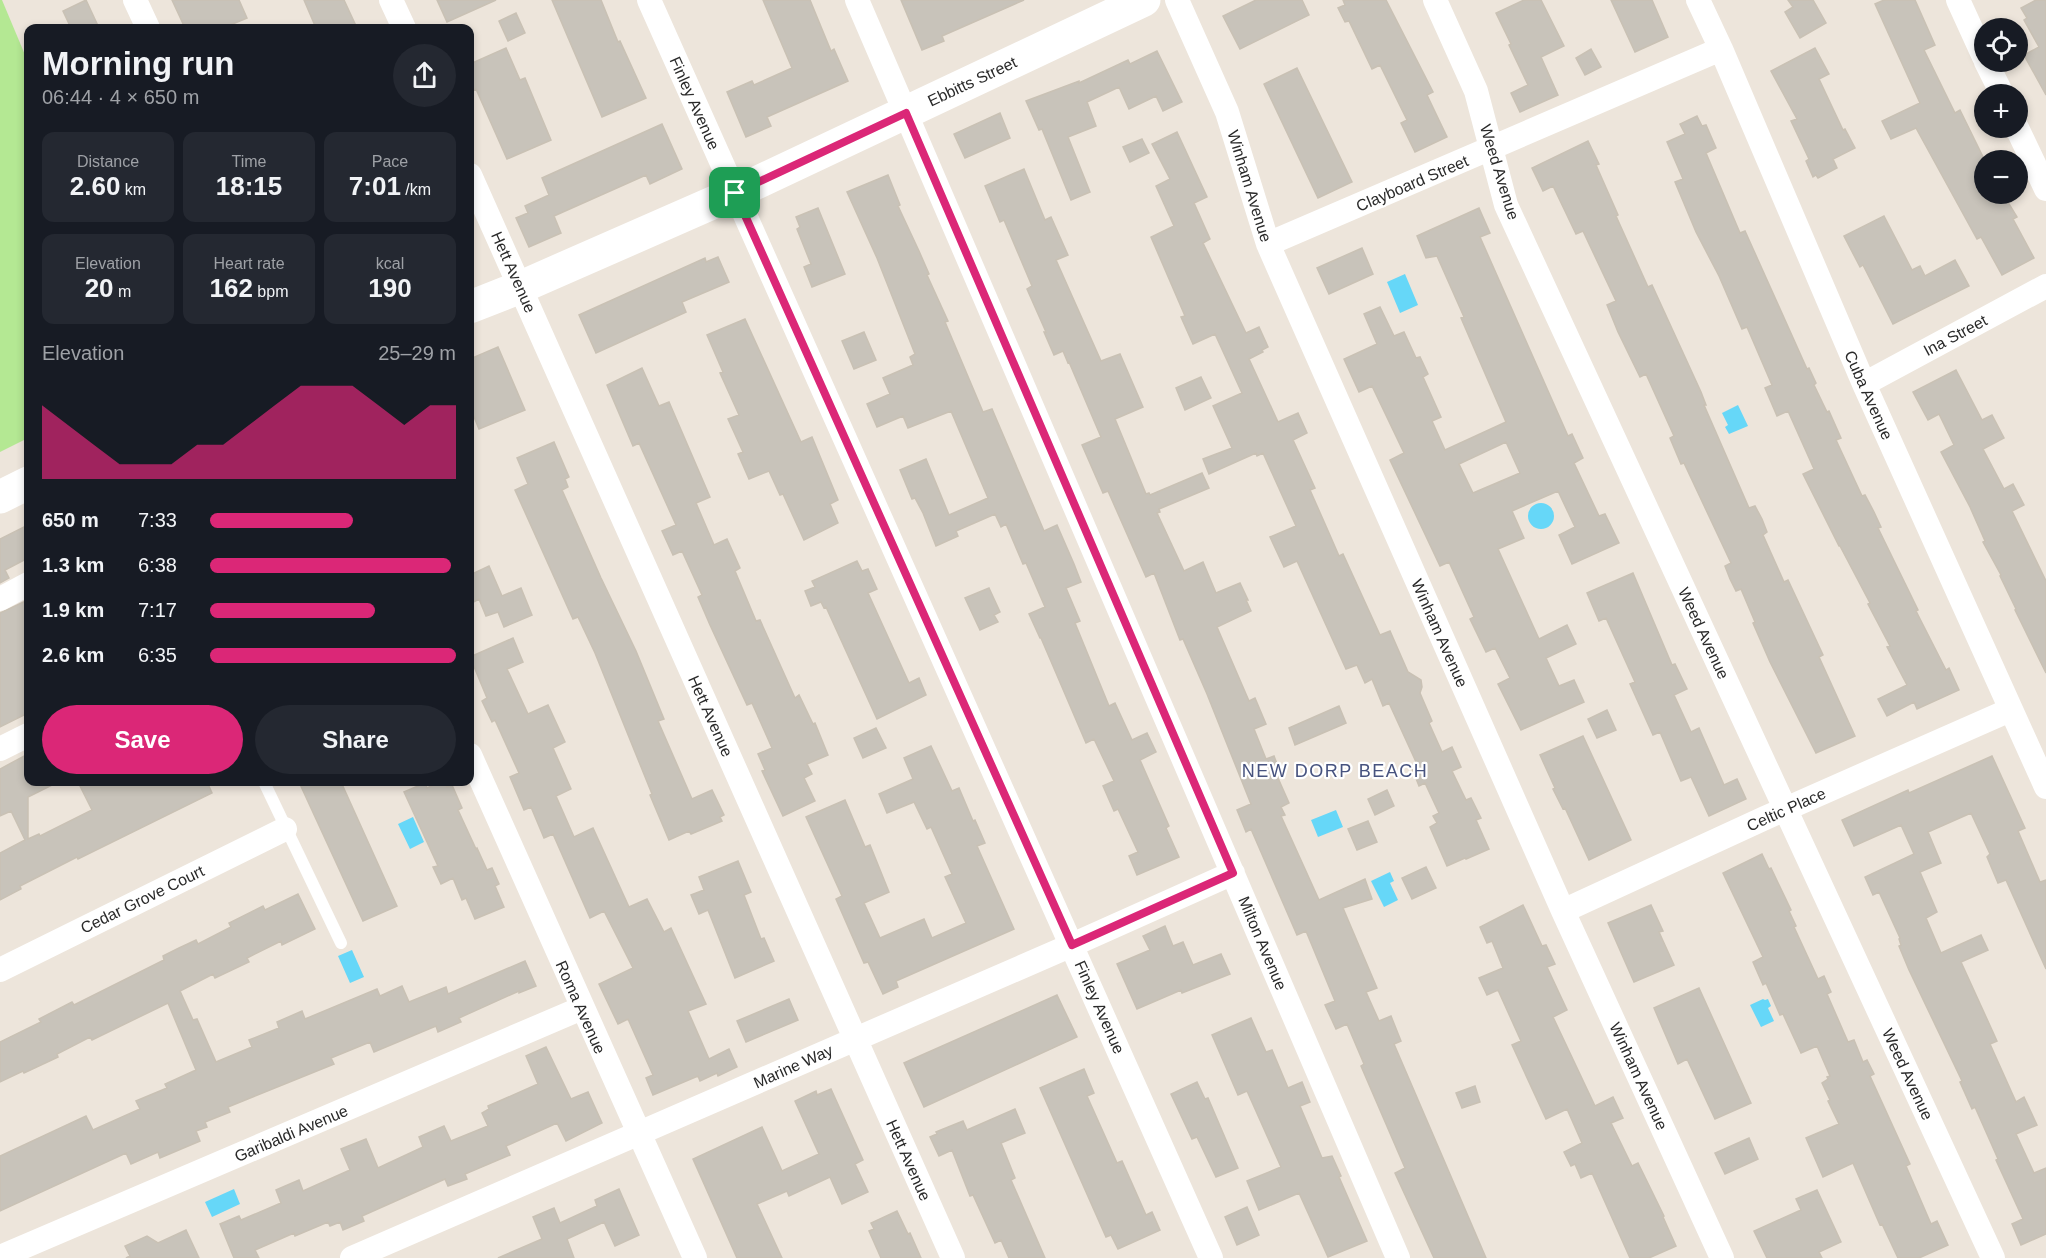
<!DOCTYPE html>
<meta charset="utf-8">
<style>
:root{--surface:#171b24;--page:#242831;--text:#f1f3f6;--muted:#9ea1a6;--accent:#db2777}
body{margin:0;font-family:Arial,sans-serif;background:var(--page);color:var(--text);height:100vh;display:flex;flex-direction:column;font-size:22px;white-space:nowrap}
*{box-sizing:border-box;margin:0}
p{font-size:20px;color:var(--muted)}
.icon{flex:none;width:33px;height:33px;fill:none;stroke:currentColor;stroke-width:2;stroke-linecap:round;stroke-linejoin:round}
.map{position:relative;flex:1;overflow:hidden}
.side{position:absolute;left:24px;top:24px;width:450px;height:762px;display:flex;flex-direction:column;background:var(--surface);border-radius:12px;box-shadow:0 3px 9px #0003}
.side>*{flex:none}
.tools{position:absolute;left:1974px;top:18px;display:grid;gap:12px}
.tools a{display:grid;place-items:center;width:54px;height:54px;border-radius:50%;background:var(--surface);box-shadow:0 3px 9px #0003;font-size:30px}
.pin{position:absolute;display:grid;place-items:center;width:51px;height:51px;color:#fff;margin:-26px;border-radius:12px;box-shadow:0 3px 9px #0006}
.round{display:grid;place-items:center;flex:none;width:63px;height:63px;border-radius:32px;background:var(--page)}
.head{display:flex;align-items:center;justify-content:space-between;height:102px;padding:0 18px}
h1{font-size:33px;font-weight:700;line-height:45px}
.stats{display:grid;grid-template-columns:repeat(3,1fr);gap:9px;height:102px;padding:6px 18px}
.stats div{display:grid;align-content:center;border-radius:12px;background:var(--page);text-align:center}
.stats b{font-size:26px;font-weight:700}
.stats small{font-size:16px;font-weight:400}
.stats p{font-size:16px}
.chart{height:168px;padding:12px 18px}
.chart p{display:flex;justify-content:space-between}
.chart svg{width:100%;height:108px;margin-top:6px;fill:var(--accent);opacity:.7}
.cta{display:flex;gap:12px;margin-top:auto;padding:12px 18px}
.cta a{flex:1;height:69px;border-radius:36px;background:var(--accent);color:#fff;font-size:24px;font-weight:700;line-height:69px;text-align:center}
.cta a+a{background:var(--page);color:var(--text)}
ul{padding:0 18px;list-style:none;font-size:20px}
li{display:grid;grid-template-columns:96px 72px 1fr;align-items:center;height:45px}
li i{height:15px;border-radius:8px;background:var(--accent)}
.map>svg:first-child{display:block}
.green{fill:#b4e893}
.water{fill:#66d7f8}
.building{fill:#c8c3ba;stroke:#c9c1b4;stroke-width:1.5;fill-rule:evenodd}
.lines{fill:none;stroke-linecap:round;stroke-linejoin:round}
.lane{stroke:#fff;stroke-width:12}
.street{stroke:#fff;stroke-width:24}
.secondary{stroke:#fff;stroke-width:33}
.route-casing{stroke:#fff;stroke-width:12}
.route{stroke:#db2777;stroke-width:8}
.labels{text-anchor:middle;stroke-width:4.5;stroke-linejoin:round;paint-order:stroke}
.street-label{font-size:16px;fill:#2a2a2a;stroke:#fff}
.neighbourhood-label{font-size:18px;letter-spacing:1.5px;fill:#47537f;stroke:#fff}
</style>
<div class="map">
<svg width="2046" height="1258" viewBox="0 0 2046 1258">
<rect width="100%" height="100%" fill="#ede5db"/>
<path class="green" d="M0,0H2L28,62V438L0,452Z"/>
<path class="water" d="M1405,274L1418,305L1400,313L1387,282Z
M1738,405L1748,426L1729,434L1725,427L1728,425L1722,413Z
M1528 516a13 13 0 1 1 26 0a13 13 0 1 1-26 0Z
M1336,810L1343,827L1318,837L1311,820Z
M413,817L424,842L410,849L398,824Z
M1390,872L1394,881L1390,883L1398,900L1384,907L1371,881Z
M352,950L364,977L350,983L338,956Z
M1763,999L1765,1000L1768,999L1771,1006L1768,1008L1774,1021L1761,1027L1750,1005Z
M234,1189L240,1204L212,1217L205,1202Z"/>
<path class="building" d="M86,0L99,28H71L63,11Z
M172,0H239L247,18L223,28H185Z
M304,0H344L357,28H316Z
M437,0H496L447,22Z
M552,0H601L618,42L620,41L646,98L602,117Z
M763,0H810L831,51L834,49L848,81L767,117L771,126L746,137L727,92L752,81L754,85L792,68Z
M901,0H1024L942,36L944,41L922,50Z
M1256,0H1302L1309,15L1240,49L1223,16Z
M1343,0H1386L1433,92L1427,95L1447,137L1415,152L1401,123L1407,120L1380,65L1372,69L1349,21L1345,22L1338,8L1345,5Z
M1524,0H1541L1564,46L1541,57L1558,95L1520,112L1511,93L1528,85L1509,45L1511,44L1496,13Z
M1611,0H1652L1668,37L1635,52Z
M1788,0H1813L1826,23L1800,38L1785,12L1793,7Z
M1884,0H1915L1935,45L1924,50L1955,113L1960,110L1984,159V194H2003L2017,217L2013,219L2034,258L2002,275L1981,237L1977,239L1916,128L1891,139L1882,121L1920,103L1875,4Z
M2036,0H2046V95L2024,55L2039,47L2024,20L2027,18L2021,8Z
M516,13L525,33L508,41L499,21Z
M506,48L520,80L525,78L551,140L507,159L476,89L470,92V64Z
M1815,48L1829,74L1819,79L1843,130L1845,129L1855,148L1833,159L1837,168L1818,178L1816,175L1813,177L1806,161L1809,159L1791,121L1797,119L1771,71Z
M1591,49L1601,67L1585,75L1576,58Z
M1157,51L1182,102L1163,111L1156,96L1129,109L1119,87L1087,102L1096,126L1068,137L1090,192L1071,200L1042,129L1039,130L1026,101L1079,81V83L1128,60L1130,64Z
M1297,68L1352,182L1318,198L1264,84Z
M1000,113L1010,138L965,158L954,134Z
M1697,116L1702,126L1706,125L1716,148L1706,153L1740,233L1745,231L1807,369L1809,368L1816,383L1814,385L1827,412L1829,411L1841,438L1836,440L1862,496L1865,495L1874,512L1881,527L1878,528L1918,610L1916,611L1946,670L1949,668L1959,690L1917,709L1914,702L1887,716L1878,699L1907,685L1887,647L1890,646L1868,604L1870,603L1840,546H1839L1803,474L1814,469L1788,411L1777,416L1765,388L1772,385L1747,327L1742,329L1719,276L1696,232L1675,182L1683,179L1667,142L1685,134L1680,124Z
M662,124L682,169L650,184L646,175L554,216L561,233L529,247L516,218L528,213L525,206L549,195L542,178Z
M1177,132L1207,197L1194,203L1210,239L1203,243L1246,333L1259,327L1268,347L1262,350L1263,352L1249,359L1278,422L1298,413L1307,433L1293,440L1315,488L1310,490L1329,533L1339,556L1343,554L1380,635L1390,631L1408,672L1421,680L1422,687L1420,693L1432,721L1429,723L1442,752L1452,747L1461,767L1452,771L1466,800L1471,798L1481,818L1476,820L1489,849L1466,859L1465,858L1447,866L1430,827L1437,823L1433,816L1439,813L1425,783L1419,786L1411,766L1417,764L1389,703L1383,706L1372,679L1365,683L1357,665L1346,669L1297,561L1284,567L1270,537L1296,526L1263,453L1257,456L1256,453L1209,474L1203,459L1232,448L1213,406L1242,393L1215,334L1193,344L1181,317L1185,316L1151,237L1174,226L1156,186L1170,179L1152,144Z
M1142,139L1149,153L1130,162L1123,147Z
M1588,141L1599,164L1596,165L1618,215L1616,216L1648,287L1652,285L1701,392L1706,405H1704L1749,508L1755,506L1762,519L1767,532L1763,535L1784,582L1788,580L1823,655L1819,657L1855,736L1816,753L1770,662L1753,623L1755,622L1741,589L1736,591L1730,579L1725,566L1731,563L1684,463L1681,464L1670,438L1674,436L1646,374L1640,377L1618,332L1607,305L1616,301L1583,231L1576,234L1553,186L1543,191L1532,168Z
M1024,169L1045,220L1051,217L1068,255L1056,260L1101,361L1120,354L1143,407L1115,419L1146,494L1149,493L1150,495L1202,473L1209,488L1159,509L1160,512L1157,513L1184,571L1203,562L1216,593L1240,583L1248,600H1246L1251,611L1217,627L1249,701L1255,698L1266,724L1254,729L1266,759L1274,756L1282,777L1278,778L1289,803L1281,807L1285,815L1281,816L1319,900L1365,879L1372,899L1343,908L1377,988L1366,992L1379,1021L1391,1016L1401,1041L1394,1044L1486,1258H1434L1395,1173L1405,1168L1361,1066L1364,1064L1347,1024L1336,1029L1325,1005L1335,1001L1306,931L1297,935L1251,829L1246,832L1237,810L1251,804L1207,694L1183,639L1180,640L1154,573L1146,577L1108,491L1103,493L1082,445L1101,437L1069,362L1068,363L1063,351L1054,355L1044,332H1046L1027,289L1032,286L1004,220L1000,222L985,186Z
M888,175L900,205L898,206L919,251L929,274L927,275L948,321L945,322L983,412L992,409L1044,531L1057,525L1074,564L1081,582L1066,588L1080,621L1075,623L1109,706L1115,703L1132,740L1147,733L1156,752L1140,760L1169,826L1166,828L1179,857L1137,875L1129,856L1138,852L1118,809L1114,811L1103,786L1114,781L1094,739L1086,743L1041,638H1040L1029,614L1045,607L1026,563L1023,564L1006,524L1001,527L995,514L956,531L958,536L936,546L923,513L915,498L912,499L900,470L926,459L949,515L988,498L951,411L908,428L903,416L877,427L867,404L890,394L883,378L913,365L910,357L915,354L877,258L847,192Z
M818,208L845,274L812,287L804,267L811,264L797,229L800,227L796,217Z
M1479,208L1490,233L1480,237L1568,436L1572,434L1583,458L1574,463L1599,516L1605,514L1619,543L1572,564L1559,535L1575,527L1558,491L1512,511L1524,538L1498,549L1539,639L1567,625L1576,644L1546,658L1559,686L1574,680L1584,702L1521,730L1498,684L1510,678L1495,648L1486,652L1470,619L1474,617L1449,562L1440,566L1390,460L1404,453L1372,386L1359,392L1344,359L1377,344L1364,314L1380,307L1394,336L1404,332L1416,358L1420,357L1428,374L1423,377L1441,417L1432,421L1445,450L1506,422L1461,318L1464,317L1437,256L1426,258L1417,236ZM1506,442L1520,473L1473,493L1459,464Z
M1884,216L1912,270L1920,266L1925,276L1955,260L1969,286L1893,324L1863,265L1860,267L1844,236Z
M1362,248L1373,274L1329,294L1317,268Z
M718,257L729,282L682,302L686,312L596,353L579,315L705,258L706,262Z
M745,319L801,442L812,437L838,500L830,504L838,523L804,540L783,494L780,495L769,471L749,479L738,454L743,452L728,419L739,415L720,373L723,372L707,335Z
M864,332L876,360L854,369L842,341Z
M498,347L525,410L479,429L470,407V359Z
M642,368L659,406L669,402L710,497L696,503L714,545L727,539L740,568L735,571L756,621L760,620L795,698L799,695L813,724L815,723L828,755L807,764L812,774L804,778L815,801L783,816L762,771L765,770L758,754L772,748L752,703L747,705L710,625L698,597L702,595L682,551L673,555L662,531L676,525L639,443L633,446L607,385Z
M1956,370L1982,420L1992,415L2004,438L1983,449L2004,489L2013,484L2024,505L2012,511L2046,581V673L2015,610L2016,609L2000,576L2001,575L1983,542L1985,541L1970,507L1941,452L1954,445L1939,414L1928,420L1913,392Z
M1201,377L1211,398L1185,410L1176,388Z
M554,442L569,477L565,479L568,487L562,490L601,578L636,651L664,719L658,721L692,799L712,790L724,815L720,817L722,821L691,834L689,831L669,840L650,795L652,794L595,653L578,617L573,619L515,490L528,484L517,458Z
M28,525V558L5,570L9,578L0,583V539Z
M857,561L862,571L868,569L877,589L868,593L909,683L919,678L926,695L877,719L826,607L824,608L821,602L811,606L805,591L815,587L812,581Z
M489,566L502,596L521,588L532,615L504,627L498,612L486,616L479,599L470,604V575Z
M1633,573L1672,665L1675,664L1687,689L1674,695L1691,732L1699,728L1724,785L1737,779L1746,799L1709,816L1691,777L1681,781L1660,732L1653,735L1630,684L1635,682L1606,618L1599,621L1587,593Z
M989,588L1000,612L994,615L998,622L980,630L965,598Z
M28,600V713L0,727V613Z
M513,638L523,662L507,669L528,714L548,705L565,742L553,748L571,789L556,796L574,837L593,828L629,907L647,899L664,932L671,928L706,1004L688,1011L709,1059L729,1049L737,1067L718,1076L717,1073L700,1081L698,1076L653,1095L646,1078L653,1075L628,1019L618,1024L599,984L633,968L604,911L590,918L553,834L544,838L531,807L524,810L510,777L519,773L495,720L492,722L482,701L487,698L470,657Z
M1339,706L1346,723L1295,745L1289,728Z
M1607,710L1616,730L1597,738L1588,719Z
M876,728L886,748L863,758L854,738Z
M1583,736L1631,840L1589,860L1565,808L1563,809L1553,789L1555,788L1540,755Z
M931,746L952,791L959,788L973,821L975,820L985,843L977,846L1014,929L896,981L898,987L883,994L868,962L864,963L836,899L842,896L806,817L845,800L865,847L870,845L889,892L864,903L880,938L924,919L932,938L966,923L945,877L952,874L931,827L927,829L914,802L887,813L879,794L913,779L904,758Z
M28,754V782H58L28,797V839L39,834L40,836L92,810L78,782H207L212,793L78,859L77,857L20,886L21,889L0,900V853L25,840L11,811L0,816V769Z
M1992,756L2025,828L2018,831L2040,882L2046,880V969L2006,880L1998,883L1987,857L1990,854L1971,813L1928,832L1941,863L1920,872L1937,912L1926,918L1941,953L1981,935L1988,950L1961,962L1997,1041L1990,1044L2016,1102L2024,1097L2037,1125L2016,1134L2034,1173L2046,1168V1234L2021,1245L2012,1224L2023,1219L1996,1160L1998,1159L1975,1107L1972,1109L1960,1082L1962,1081L1909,970L1899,946L1901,945L1899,939L1900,938L1879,892L1873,895L1865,877L1914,854L1901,825L1854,846L1842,820L1908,790L1909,793Z
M299,782H341L397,906L363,921Z
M440,782H445L447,787L452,785L462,808L458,810L476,849L477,848L487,870L492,868L499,884L495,886L504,907L475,919L466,898L462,900L453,878L441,884L433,867L438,866L404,792L425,783L427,788Z
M1387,790L1394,806L1375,815L1368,799Z
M1368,821L1377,842L1357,850L1348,829Z
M1762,854L1769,869L1771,868L1791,910L1789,911L1796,926L1794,927L1818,979L1824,976L1831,992L1827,994L1848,1042L1854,1040L1863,1062L1867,1060L1874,1074L1870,1076L1910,1164L1906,1166L1931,1224L1937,1221L1948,1245L1919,1258H1898L1882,1224L1880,1225L1853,1163L1823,1177L1806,1138L1839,1124L1828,1101L1830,1100L1822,1083L1828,1079L1827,1077L1830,1076L1817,1046L1801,1053L1783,1014L1780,1015L1766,983L1763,985L1753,962L1763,957L1723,873Z
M738,861L751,892L744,895L761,939L764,938L774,961L735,978L708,910L699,914L691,895L704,890L699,877Z
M1426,867L1436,888L1412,899L1402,878Z
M298,894L315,929L282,945L281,941L247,958L249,962L215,978L213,974L180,991L193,1020L197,1019L216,1062L252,1047L249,1040L279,1028L277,1022L302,1011L305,1019L377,989L380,996L402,986L409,1002L446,987L448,994L525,961L536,986L519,993V991L459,1018L461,1022L438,1032L436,1026L374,1052L370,1042L331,1058L334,1064L228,1107L230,1112L205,1122L207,1127L196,1131L200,1141L160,1158L158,1152L131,1164L126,1153L0,1211V1156L86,1116L93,1130L140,1109L136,1101L167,1088L165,1084L196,1070L168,1003L92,1040L90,1037L57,1054L58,1057L24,1073L23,1071L0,1082V1042L41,1022L39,1019L72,1002L74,1005L164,960L163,956L179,948L196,940L198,944L231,927L229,923L263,906L265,910Z
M1523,905L1542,946L1546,945L1555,964L1547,967L1567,1010L1553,1017L1595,1106L1613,1097L1623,1118L1611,1123L1632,1166L1638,1163L1664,1216L1663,1217L1676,1246L1649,1258H1630L1592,1173L1581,1178L1575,1164L1571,1166L1564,1152L1582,1143L1567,1109L1546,1119L1512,1045L1521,1041L1498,990L1487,995L1479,978L1503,968L1492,941L1487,943L1480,927Z
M1651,905L1663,931L1659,932L1674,965L1634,982L1608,923Z
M1165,926L1173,946L1183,942L1193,965L1221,954L1230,974L1182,993L1181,990L1137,1009L1117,964L1150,950L1143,936Z
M1699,988L1751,1103L1715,1119L1687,1059L1678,1064L1654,1008Z
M1057,995L1077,1037L924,1107L904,1063Z
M789,999L798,1020L746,1042L737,1021Z
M1251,1018L1266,1052L1272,1050L1288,1088L1302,1082L1310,1102L1300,1106L1322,1158L1332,1156L1341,1176L1339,1177L1367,1241L1328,1257L1299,1193L1259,1210L1247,1181L1281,1167L1247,1091L1238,1095L1212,1035Z
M546,1047L571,1099L588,1092L602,1123L566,1141L557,1123L506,1146L510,1155L465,1174L467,1179L448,1186L445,1179L362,1216L364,1221L343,1230L340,1222L330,1226L328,1222L295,1236L294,1233L255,1250L259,1258H234L220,1224L239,1216L241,1220L281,1203L276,1190L299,1180L303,1191L350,1170L341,1149L366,1139L378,1168L423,1147L419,1137L444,1126L451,1141L488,1126L482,1113L489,1109L488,1106L538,1084L526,1056Z
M1084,1069L1094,1093L1087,1096L1117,1163L1122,1161L1146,1215L1152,1212L1160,1230L1118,1249L1111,1235L1106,1237L1040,1088Z
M1197,1082L1205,1099L1208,1098L1238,1168L1216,1177L1197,1137L1192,1139L1171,1094Z
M1475,1086L1480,1102L1462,1108L1456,1093Z
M831,1089L863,1160L855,1164L868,1192L842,1204L830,1177L789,1196L787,1191L757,1204L782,1258H737L693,1159L762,1127L782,1171L819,1154L795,1101L816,1091L817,1095Z
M1015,1109L1025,1133L1001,1143L1015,1178L1011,1180L1045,1258H1009L1001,1240L995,1243L973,1195L970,1196L952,1150L939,1156L930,1137L937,1134L936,1132L963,1121L967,1130Z
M1749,1138L1758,1159L1725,1174L1715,1153Z
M619,1189L639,1235L615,1246L604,1222L567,1239L574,1258H498L542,1239L533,1217L554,1208L560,1223L597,1206L595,1200Z
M1817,1190L1841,1242L1819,1252L1822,1258H1767L1754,1231L1801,1210L1796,1199Z
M1247,1207L1259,1235L1237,1245L1225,1217Z
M897,1211L908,1234L910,1233L921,1258H881L869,1231L874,1229L871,1223Z
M186,1230L199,1258H126L130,1256L125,1246L147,1236L158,1243Z"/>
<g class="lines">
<path class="lane" d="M264,782L341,943"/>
<path class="street" d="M135,0L148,28
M391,0L404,28
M649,0L1211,1258
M857,0L1398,1258
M1177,0L1227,112L1268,244L1563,911L1722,1258
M1435,0L1476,91L1506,205L1993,1258
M1698,0L1721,49L1864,384L2046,787
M1958,0L1984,57
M1986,62L2002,94
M2017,128L2046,189
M470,175L953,1258
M1268,244L1721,49
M1864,384L2046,286
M0,599L28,584
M0,749L28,735
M470,755L695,1258
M1563,911L1765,818L2010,710
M0,970L285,829
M0,1257L582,1008
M352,1258L1072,945L1233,873"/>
<path class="secondary" d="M470,307L521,287L735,193L1144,0
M0,497L28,483"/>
</g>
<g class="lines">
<g class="route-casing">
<path id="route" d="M906,113L1233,873L1072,945L735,193Z"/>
</g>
<use href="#route" class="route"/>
</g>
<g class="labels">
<g class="street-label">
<text transform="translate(972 81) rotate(-25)" y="6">Ebbitts Street</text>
<text transform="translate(695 103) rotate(66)" y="6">Finley Avenue</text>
<text transform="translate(1500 172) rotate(73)" y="6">Weed Avenue</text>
<text transform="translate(1412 183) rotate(-23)" y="6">Clayboard Street</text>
<text transform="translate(1250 186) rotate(73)" y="6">Winham Avenue</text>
<text transform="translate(514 272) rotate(66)" y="6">Hett Avenue</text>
<text transform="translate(1955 335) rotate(-28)" y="6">Ina Street</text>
<text transform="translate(1869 395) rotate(66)" y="6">Cuba Avenue</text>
<text transform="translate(1440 633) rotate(66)" y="6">Winham Avenue</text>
<text transform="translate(1704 633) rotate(65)" y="6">Weed Avenue</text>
<text transform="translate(711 716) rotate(66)" y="6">Hett Avenue</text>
<text transform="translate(1786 809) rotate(-24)" y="6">Celtic Place</text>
<text transform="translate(142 899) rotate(-26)" y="6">Cedar Grove Court</text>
<text transform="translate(1263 943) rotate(67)" y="6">Milton Avenue</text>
<text transform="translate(581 1007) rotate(66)" y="6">Roma Avenue</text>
<text transform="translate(1100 1007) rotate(66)" y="6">Finley Avenue</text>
<text transform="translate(793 1066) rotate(-24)" y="6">Marine Way</text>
<text transform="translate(1908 1074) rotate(65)" y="6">Weed Avenue</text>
<text transform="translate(1639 1076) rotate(65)" y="6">Winham Avenue</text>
<text transform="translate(291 1133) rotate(-23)" y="6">Garibaldi Avenue</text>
<text transform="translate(909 1160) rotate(66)" y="6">Hett Avenue</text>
</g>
<g class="neighbourhood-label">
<text x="1335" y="777">NEW DORP BEACH</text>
</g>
</g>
</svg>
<div class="tools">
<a><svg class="icon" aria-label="locate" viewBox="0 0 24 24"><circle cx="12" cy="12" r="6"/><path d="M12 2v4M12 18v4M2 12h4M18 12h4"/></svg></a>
<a>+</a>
<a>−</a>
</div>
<div class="pin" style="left:735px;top:193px;background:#1e9e55"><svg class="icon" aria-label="arrive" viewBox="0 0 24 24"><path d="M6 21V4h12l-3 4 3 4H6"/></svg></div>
<section class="side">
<div class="head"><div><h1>Morning run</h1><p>06:44 · 4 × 650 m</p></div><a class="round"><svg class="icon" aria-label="share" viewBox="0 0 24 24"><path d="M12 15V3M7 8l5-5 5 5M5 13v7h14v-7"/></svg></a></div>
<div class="stats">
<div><p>Distance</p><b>2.60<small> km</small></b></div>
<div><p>Time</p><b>18:15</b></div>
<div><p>Pace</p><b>7:01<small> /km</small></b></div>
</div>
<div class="stats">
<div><p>Elevation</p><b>20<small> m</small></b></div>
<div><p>Heart rate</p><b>162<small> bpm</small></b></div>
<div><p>kcal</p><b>190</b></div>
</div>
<div class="chart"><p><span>Elevation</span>25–29 m</p>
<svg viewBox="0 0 160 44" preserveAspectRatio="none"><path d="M0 44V14L10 22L20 30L30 38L40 38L50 38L60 30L70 30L80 22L90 14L100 6L110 6L120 6L130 14L140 22L150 14L160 14V44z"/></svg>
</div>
<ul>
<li><b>650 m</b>7:33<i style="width:58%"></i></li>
<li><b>1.3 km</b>6:38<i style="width:98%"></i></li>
<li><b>1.9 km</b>7:17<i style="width:67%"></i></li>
<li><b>2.6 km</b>6:35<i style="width:100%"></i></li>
</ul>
<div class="cta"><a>Save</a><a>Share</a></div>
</section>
</div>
